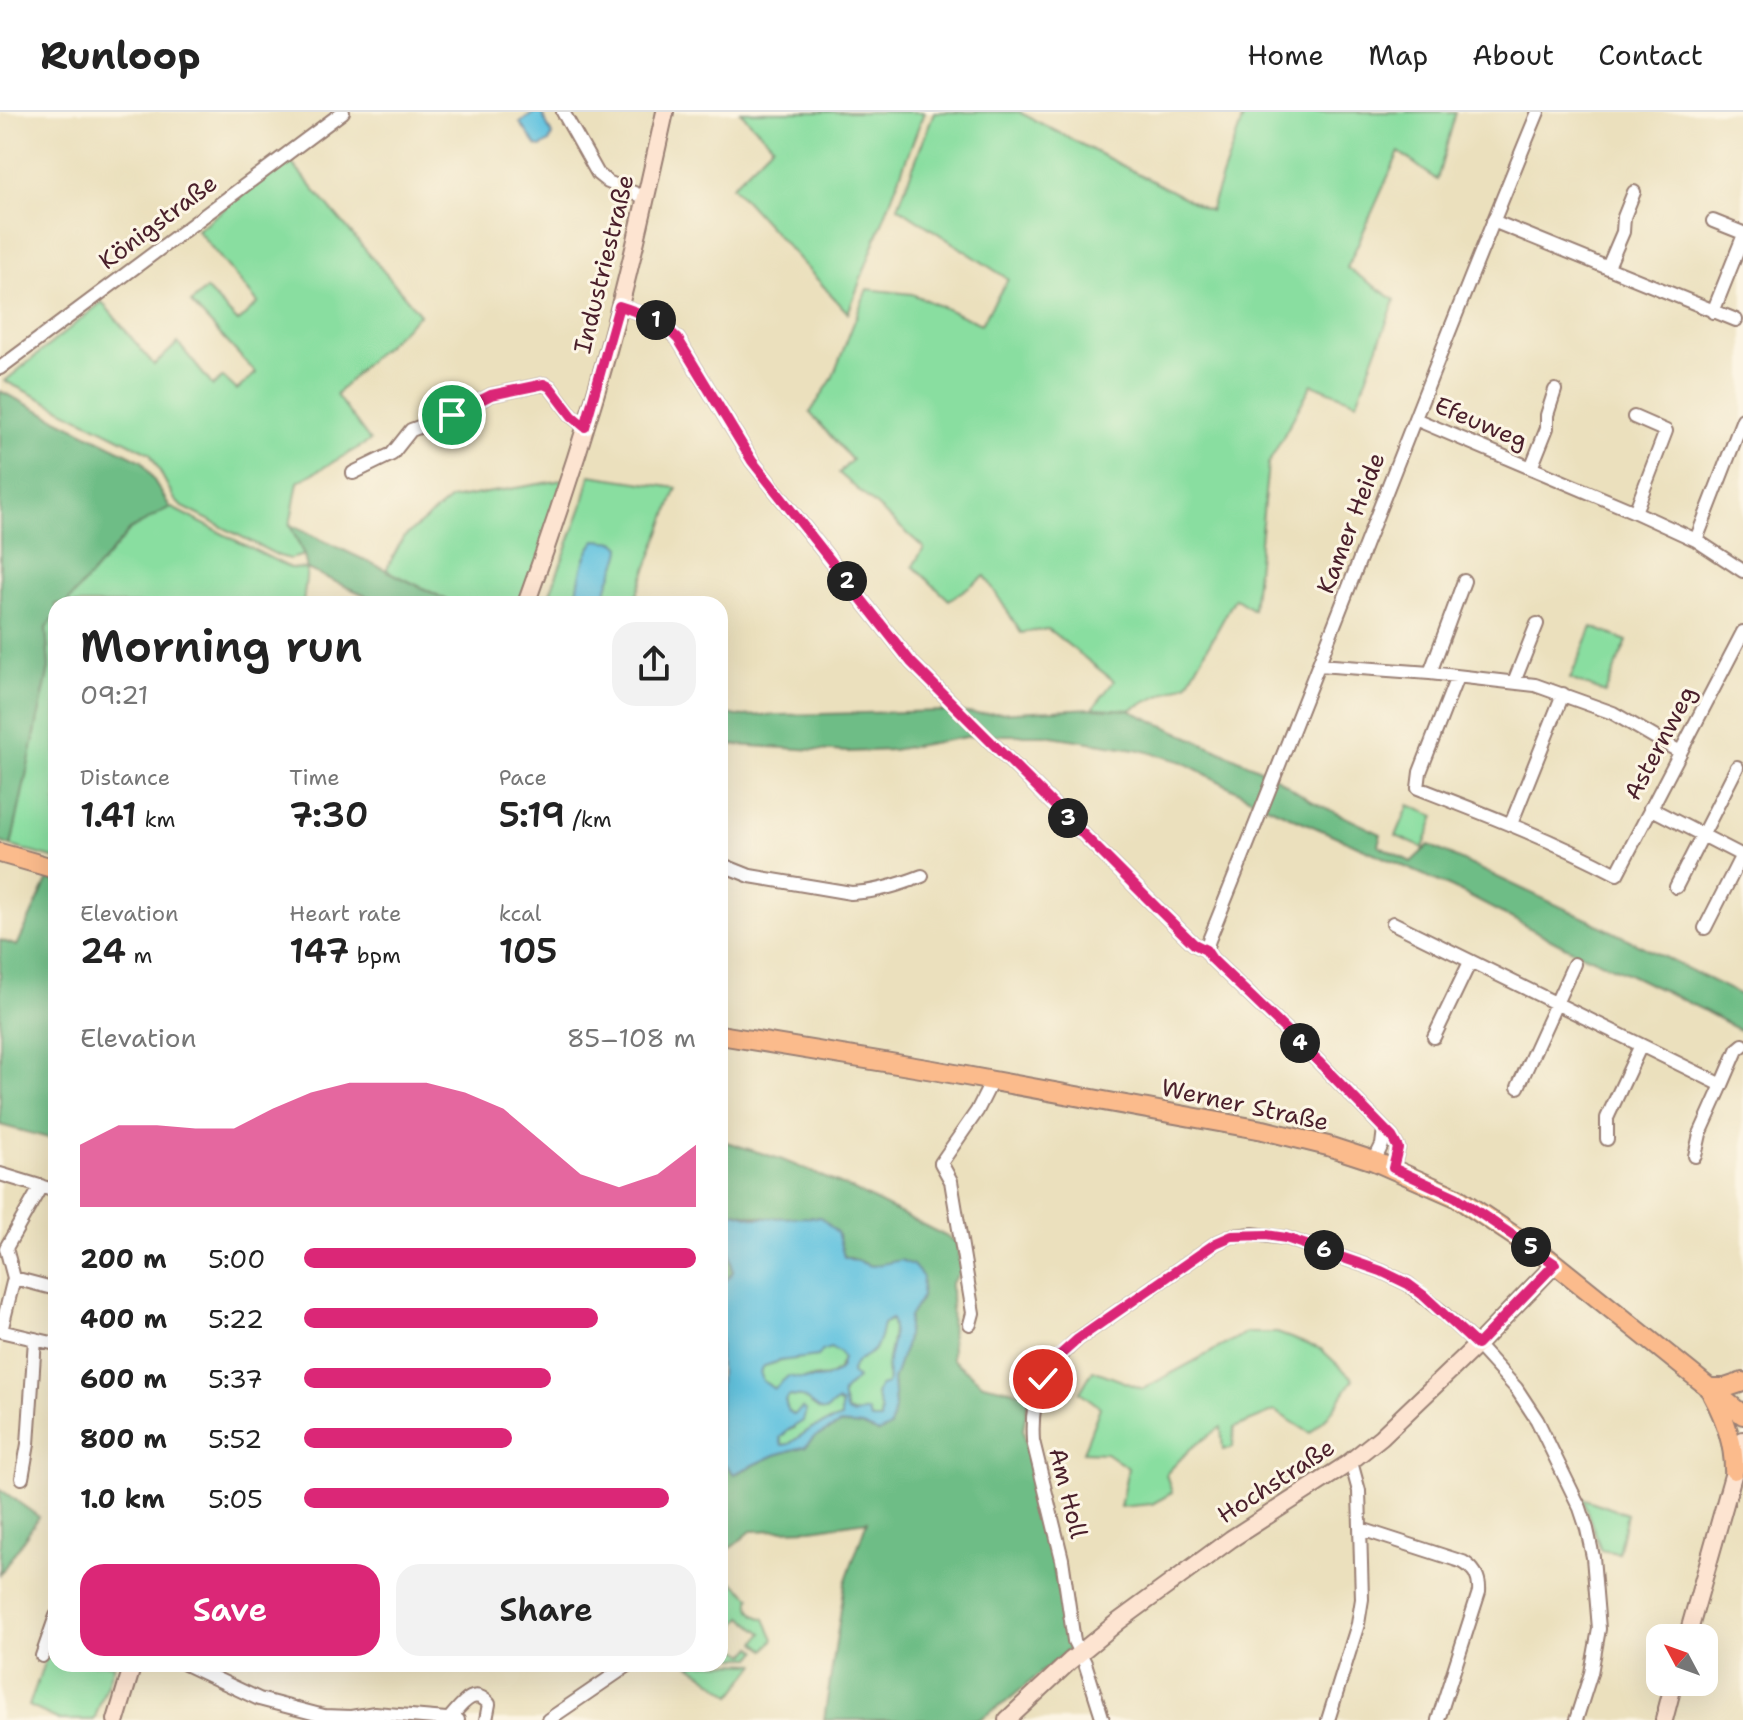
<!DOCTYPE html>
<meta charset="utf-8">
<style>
:root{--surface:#fff;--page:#f2f2f2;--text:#222;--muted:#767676;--line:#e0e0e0;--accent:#db2777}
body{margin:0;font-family:"Shantell Sans",sans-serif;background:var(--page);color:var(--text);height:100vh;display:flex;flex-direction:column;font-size:30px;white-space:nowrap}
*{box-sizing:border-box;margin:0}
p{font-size:26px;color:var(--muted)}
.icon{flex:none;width:44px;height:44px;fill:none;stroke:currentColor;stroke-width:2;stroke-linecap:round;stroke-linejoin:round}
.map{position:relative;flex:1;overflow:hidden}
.sheet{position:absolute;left:48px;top:484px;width:680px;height:1076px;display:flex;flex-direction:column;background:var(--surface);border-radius:24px;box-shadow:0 8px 32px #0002}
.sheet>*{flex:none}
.needle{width:52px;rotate:311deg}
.tools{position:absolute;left:1646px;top:1512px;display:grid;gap:16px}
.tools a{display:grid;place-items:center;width:72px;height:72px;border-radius:16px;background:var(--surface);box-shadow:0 8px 32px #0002;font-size:40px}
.pin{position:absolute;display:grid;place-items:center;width:68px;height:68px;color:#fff;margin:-34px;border:4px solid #fff;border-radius:50%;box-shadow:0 2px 8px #0007}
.km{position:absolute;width:40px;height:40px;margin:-20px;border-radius:50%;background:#222;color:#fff;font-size:22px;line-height:40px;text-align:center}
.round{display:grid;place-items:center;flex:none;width:84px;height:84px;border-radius:24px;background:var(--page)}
.headline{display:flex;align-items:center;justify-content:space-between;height:136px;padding:0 32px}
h1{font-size:44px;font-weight:600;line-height:60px}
.stats{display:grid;grid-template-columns:repeat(3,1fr);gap:12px;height:136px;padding:8px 32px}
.stats div{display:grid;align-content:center}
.stats b{font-size:34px;font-weight:600}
.stats small{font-size:22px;font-weight:400}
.stats p{font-size:22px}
.chart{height:224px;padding:16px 32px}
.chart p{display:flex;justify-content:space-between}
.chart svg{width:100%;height:144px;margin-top:8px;fill:var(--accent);opacity:.7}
.primary-button{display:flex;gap:16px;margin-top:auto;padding:16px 32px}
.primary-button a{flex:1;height:92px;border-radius:24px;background:var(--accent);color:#fff;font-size:32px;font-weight:600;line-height:92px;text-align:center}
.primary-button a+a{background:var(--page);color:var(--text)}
ul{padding:0 32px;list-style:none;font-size:26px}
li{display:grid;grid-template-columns:128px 96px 1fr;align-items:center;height:60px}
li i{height:20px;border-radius:10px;background:var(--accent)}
header{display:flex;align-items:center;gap:48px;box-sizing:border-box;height:112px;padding:0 40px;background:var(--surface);border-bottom:2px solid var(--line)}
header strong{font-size:38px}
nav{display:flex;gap:44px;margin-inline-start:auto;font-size:28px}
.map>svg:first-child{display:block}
.green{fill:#89dea0;stroke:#6a7e66;stroke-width:2}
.forest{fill:#6ebd86;stroke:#5c6e58;stroke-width:2}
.water{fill:#61c2df;stroke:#567085;stroke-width:2;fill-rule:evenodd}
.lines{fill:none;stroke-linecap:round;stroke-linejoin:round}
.street-casing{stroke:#9a8074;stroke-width:16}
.secondary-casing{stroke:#9a8074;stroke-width:20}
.primary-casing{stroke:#9a8074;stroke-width:22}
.street{stroke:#fff;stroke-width:12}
.secondary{stroke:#fde4d1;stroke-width:16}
.primary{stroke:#fbbb8c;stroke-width:18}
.route-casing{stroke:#fff;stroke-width:16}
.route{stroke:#db2777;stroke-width:10}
.labels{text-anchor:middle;stroke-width:6;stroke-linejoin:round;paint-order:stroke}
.street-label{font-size:24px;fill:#4a1f2b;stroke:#fcf5e5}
</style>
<header>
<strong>Runloop</strong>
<nav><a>Home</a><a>Map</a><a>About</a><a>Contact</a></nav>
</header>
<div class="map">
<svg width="1743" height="1608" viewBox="0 0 1743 1608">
<rect width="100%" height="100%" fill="#fcf5e5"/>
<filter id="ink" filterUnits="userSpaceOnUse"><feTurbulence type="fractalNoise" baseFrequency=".0125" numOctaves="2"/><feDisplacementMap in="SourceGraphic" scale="16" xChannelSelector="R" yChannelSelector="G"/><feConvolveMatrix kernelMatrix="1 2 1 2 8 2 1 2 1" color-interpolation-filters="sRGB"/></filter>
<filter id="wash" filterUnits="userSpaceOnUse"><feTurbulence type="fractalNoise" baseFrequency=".006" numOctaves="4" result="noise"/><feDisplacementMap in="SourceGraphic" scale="32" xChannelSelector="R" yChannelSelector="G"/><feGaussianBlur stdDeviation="1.8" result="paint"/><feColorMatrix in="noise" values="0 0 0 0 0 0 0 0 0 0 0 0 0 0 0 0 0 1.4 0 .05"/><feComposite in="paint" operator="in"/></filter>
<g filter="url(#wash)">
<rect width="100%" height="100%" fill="#ebe0bd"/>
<path class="green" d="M740,0H924L848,201L732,74L773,33Z
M934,0H1019L1210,99L1245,0H1456L1437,68L1399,40L1347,156L1395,188L1357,290L1312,272L1268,352L1253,498L1235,486L1188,571L1129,598L1093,596L1114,569L1048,517L1021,521L985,464L949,488L913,454L924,436L839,361L852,348L810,301L832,267L867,177L912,182L981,212L1008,167L898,95Z
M288,47L420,202L362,255L336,283L370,329L298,370L290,413L304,443L290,447L279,444L181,394L175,388L150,341L5,269L102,190L154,253L178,231L213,274L223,265L237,278L256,261L191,191L206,177L238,210L258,191L197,118Z
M590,363L677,376L633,492H546L582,395Z
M574,366L530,492H455L386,458L403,426L451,387Z
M170,395L290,456L307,457L303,492H66L130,418Z
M56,504V747L11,734L49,556L46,516Z
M1592,515L1627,529L1605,581L1570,567Z
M1409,693L1435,704L1423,736L1396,724Z
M891,1207C898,1227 882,1249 890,1266L887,1273L876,1282L881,1299L880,1309L871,1308L847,1300L842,1284L854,1252L861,1245L874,1237L880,1226L883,1212Z
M1246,1221H1277L1321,1237L1353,1267L1329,1303L1310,1321L1275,1299L1234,1316L1233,1335L1223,1338L1221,1315L1190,1337L1166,1362L1172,1381L1152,1392L1120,1395L1128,1356L1106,1341L1083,1340L1100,1295L1080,1280L1093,1258L1143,1277Z
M830,1235L839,1240L843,1246C836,1271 820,1263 800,1267C791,1269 782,1274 774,1277L763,1269L760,1260L764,1254Z
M789,1284L802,1285L820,1298L825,1299L836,1290L841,1292V1306L812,1316L789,1332L782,1333L780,1326L787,1319L794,1316V1303L788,1299L785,1288Z
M1582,1386L1627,1402L1618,1441L1601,1438Z
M726,1464L751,1485C747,1497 753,1504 765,1507L774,1527L766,1538L756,1530L763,1521L742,1505L725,1527L746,1543L753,1535L758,1539L752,1546H720V1471Z
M56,1526V1552H114L94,1608H59L29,1594L51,1531Z
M720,1551L756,1552L732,1583L689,1552Z"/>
<path class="forest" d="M0,279L142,349L170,395L130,418L66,492H56V504L46,516L49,556L11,734L0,730Z
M290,413L386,458L455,492H384L307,457L304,443Z
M1093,596L1129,598L1269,661L1309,688L1381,722L1378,733L1411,750L1429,733L1591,809L1743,884V920L1701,897L1629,862L1572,838L1453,776L1258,690L1183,650L1141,638L1045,623H977L892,638L848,640L720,632V600L737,604L946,599L977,602Z
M48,767L56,769V1028L0,1013V828L17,834Z
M720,1028L780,1047L852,1077L957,1130L960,1160L951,1172L952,1247L983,1272L1029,1282L1023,1318L1030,1358L1047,1424L1070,1536L1006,1590L978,1608H824L845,1471L867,1409L811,1417L751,1419L720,1445V1350L725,1352L735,1362L775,1343L806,1334L815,1325L840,1312L862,1314L879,1321L895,1297L893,1268L906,1231L909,1205L922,1184L872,1154L844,1144L837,1120L735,1100L722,1125L730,1139L733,1160L725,1170L720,1171Z
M0,1377L39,1405L0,1462Z"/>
<path class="water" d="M535,0H541L552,23L549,30L541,35L537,34L520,11Z
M596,428L616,430L621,435C621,447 612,460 608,472C606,479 606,485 605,492H575C579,472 581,444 596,428Z
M735,1100L756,1106L820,1105L837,1120L844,1145L872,1154L901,1148L913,1153L923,1165L922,1184L909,1205L906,1231L893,1268L895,1297L890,1315L879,1321L862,1314L840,1312L815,1325L806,1334L775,1343L734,1362L725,1352L720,1350V1171L725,1170L733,1160L730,1139L722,1125V1110ZM891,1207C899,1226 882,1248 889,1266L887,1272L880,1274L876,1282L881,1299L880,1308H871L867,1299L853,1303L847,1300C840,1281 840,1280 857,1267L851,1261C857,1243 864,1248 874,1238C880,1231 881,1220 883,1212ZM830,1236L839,1240L843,1246C842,1250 841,1255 839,1258C828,1270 802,1268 788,1264L774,1277L763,1269L760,1260L764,1254L780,1249L818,1244L822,1239ZM789,1284L802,1285L820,1298L825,1299L837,1290L841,1292V1306L812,1316L789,1332L782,1333L780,1326L787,1319L803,1309L806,1299L802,1296L794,1303L788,1299L785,1288Z"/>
</g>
<g filter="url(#ink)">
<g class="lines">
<g class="street-casing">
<path id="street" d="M563,0L598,62L608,70L646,86
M1493,109L1736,208
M1713,109L1743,121
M1608,155L1623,120L1624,105L1634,80
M619,194L642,202L659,210L678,227L752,349L911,550L1158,797L1194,832L1206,838L1212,847L1318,949L1392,1025L1398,1036L1393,1056
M1713,200L1743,125
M0,256L343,0
M1634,305L1666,319L1635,400
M1415,307L1635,400L1696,428L1743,459
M1531,356L1547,316V303L1555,278
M353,361L392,342L411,318L452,303L491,283L544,272L550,275L572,304L585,315
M1696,428L1743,307
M1319,553L1430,561L1535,573L1613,601L1680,640
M1430,561L1464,469
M1457,565L1420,660L1418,676C1485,702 1553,728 1617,762L1743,520
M1514,570L1537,512
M1650,696L1743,744
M1511,712L1563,582
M720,752L750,764L851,781C877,780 899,773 922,764
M1676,775L1737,655
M1393,811L1722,973L1737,938L1743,933
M1705,816L1742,743
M1206,838L1209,828C1321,553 1424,275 1538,0
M1434,925L1470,850
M1518,975L1574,852
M1607,1027V1006L1641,933
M1695,1044L1700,1022L1722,973
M1374,1049L1382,1033L1384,1017
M0,1062L56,1079
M14,1166L56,1177
M970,1212L973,1201L951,1069L941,1051L977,999L992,969
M0,1219L56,1232
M1,1219L14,1166L6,1136L41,1074
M22,1366L28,1332L35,1227
M1361,1417L1463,1450C1475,1457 1480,1466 1479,1480L1438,1608
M42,1544L56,1504
M185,1552L259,1587L324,1604L351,1605L375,1601L458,1608
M449,1607C461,1594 473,1573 489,1592L486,1608
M548,1608L630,1552
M1103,1608L1085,1551L1074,1529L1062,1447L1033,1329C1030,1281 1043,1258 1078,1227L1216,1131L1232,1124L1253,1122L1286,1126L1381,1159L1408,1172L1442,1200L1477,1233L1516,1276L1537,1308L1580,1396L1587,1417L1593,1445L1599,1517L1591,1561L1576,1608
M1328,1608L1358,1512L1362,1487L1359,1379L1351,1350"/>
</g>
<g class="secondary-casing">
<path id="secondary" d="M526,492C551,423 574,354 595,284C623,190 644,95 665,0
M1687,1526L1743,1328
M116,1608L133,1552
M1007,1608L1070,1549L1119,1509L1231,1427L1346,1353L1381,1325L1477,1233L1555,1152
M1664,1608L1674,1570"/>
</g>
<g class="primary-casing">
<path id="primary" d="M0,741L56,757
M720,923L933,958L1263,1018L1328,1034L1374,1049L1456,1085L1549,1147L1743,1303
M1708,1276H1725L1743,1270
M1712,1282C1725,1306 1734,1331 1734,1358"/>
</g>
<use href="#street" class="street"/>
<use href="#secondary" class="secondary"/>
<use href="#primary" class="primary"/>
</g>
</g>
<g class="lines" filter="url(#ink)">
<g class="route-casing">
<path id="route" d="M452,303L491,283L544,272L550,275L572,304L585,315L619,194C642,201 661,209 678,227L752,349L911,550L1158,797L1194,832L1206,838L1212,847L1318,949L1392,1025L1398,1036L1393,1056L1456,1085L1555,1152L1477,1233L1423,1183L1408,1172L1381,1159L1286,1126L1266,1123L1232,1124L1216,1131L1078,1227L1059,1244L1043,1267"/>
</g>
<use href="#route" class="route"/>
</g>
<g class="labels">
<g class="street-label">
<text transform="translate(158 110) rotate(-37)" y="8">Königstraße</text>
<text transform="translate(604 152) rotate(-76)" y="8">Industriestraße</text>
<text transform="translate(1481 311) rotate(23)" y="8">Efeuweg</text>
<text transform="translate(1351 411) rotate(-69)" y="8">Kamer Heide</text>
<text transform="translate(1660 631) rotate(-62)" y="8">Asternweg</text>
<text transform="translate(1245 993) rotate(12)" y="8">Werner Straße</text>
<text transform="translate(1276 1369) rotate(-33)" y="8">Hochstraße</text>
<text transform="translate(1068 1381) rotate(76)" y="8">Am Holl</text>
</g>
</g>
</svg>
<div class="tools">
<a><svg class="needle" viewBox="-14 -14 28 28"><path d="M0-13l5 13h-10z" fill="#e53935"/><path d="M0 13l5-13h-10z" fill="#767676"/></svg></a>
</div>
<div class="pin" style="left:452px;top:303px;background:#1e9e55"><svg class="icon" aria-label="arrive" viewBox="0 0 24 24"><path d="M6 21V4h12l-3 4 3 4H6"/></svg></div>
<div class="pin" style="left:1043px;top:1267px;background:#d93025"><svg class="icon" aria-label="check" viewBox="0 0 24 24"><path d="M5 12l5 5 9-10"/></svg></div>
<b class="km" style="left:656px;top:208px">1</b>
<b class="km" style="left:847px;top:469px">2</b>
<b class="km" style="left:1068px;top:706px">3</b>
<b class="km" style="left:1300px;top:931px">4</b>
<b class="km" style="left:1531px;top:1135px">5</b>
<b class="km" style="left:1324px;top:1138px">6</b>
<section class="sheet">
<div class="headline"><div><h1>Morning run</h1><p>09:21</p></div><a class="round"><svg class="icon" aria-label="share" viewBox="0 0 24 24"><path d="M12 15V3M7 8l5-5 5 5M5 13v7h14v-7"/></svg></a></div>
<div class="stats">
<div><p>Distance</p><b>1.41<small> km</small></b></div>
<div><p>Time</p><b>7:30</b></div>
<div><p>Pace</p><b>5:19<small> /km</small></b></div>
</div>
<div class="stats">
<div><p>Elevation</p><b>24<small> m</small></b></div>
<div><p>Heart rate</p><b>147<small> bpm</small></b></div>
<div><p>kcal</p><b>105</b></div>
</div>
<div class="chart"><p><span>Elevation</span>85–108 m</p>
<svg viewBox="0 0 160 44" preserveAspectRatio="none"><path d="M0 44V25L10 19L20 19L30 20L40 20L50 14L60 9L70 6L80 6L90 6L100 9L110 14L120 24L130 34L140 38L150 34L160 25V44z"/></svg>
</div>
<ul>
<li><b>200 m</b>5:00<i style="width:100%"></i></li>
<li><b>400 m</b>5:22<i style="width:75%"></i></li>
<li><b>600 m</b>5:37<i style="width:63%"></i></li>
<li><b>800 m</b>5:52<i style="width:53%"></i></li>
<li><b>1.0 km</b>5:05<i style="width:93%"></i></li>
</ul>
<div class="primary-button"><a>Save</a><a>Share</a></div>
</section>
</div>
